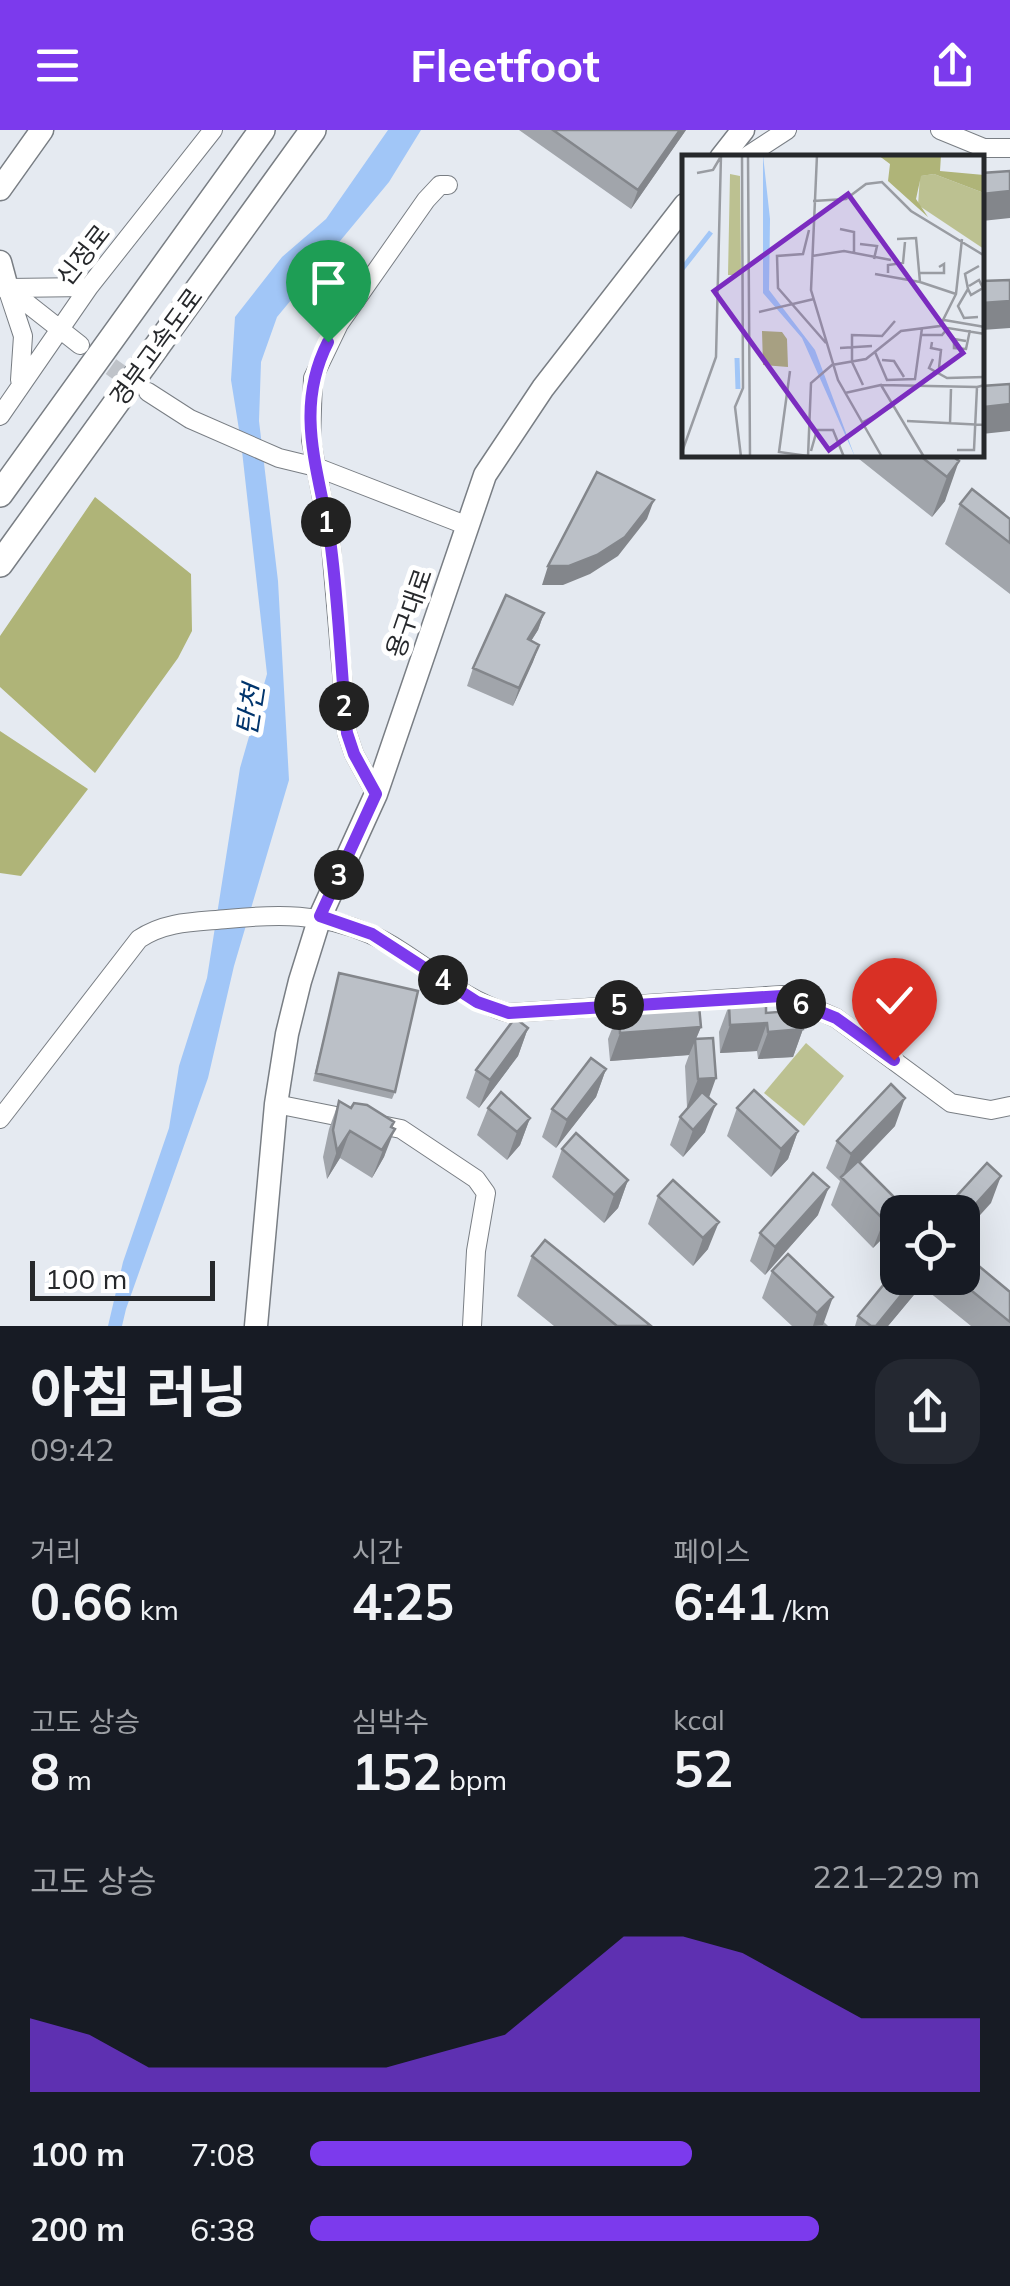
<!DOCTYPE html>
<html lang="ko">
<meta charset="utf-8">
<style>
:root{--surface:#171b24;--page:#242831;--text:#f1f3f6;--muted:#9ea1a6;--accent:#7c3aed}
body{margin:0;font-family:Mulish,"Noto Sans KR",sans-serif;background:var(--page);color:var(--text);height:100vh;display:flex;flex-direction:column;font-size:38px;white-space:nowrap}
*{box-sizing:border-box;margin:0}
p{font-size:32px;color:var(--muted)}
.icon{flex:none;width:55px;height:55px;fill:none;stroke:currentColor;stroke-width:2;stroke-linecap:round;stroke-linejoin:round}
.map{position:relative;height:1196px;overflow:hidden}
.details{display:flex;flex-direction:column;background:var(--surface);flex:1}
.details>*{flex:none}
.fabs{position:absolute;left:880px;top:1065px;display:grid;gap:20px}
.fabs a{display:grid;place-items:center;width:100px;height:100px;border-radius:20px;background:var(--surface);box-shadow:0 10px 40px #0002;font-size:50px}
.scale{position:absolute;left:30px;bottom:25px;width:185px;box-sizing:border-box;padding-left:10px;border:5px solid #26282b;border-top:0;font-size:28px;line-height:35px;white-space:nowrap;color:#26282b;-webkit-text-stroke:8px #fff;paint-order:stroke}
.pin{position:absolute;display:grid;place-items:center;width:85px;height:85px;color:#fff;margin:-102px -42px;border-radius:50% 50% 50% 0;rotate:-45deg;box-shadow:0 0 10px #0007}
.pin .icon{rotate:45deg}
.km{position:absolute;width:50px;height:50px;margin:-25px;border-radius:50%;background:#222;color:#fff;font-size:28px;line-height:50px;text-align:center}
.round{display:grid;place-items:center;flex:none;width:105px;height:105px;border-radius:30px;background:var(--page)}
.summary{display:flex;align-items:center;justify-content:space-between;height:170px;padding:0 30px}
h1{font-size:55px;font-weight:700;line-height:75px}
.figures{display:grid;grid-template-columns:repeat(3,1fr);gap:15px;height:170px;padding:10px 30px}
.figures div{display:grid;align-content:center}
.figures b{font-size:50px;font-weight:700}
.figures small{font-size:28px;font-weight:400}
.figures p{font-size:28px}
.chart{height:280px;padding:20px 30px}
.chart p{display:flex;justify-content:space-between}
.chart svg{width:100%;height:180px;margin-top:10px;fill:var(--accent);opacity:.7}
ul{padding:0 30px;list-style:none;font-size:32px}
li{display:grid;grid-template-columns:160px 120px 1fr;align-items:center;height:75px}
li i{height:25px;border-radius:12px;background:var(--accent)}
header{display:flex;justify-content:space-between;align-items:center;height:130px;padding:0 30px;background:var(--accent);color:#fff;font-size:45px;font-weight:700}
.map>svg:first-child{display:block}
.green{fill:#bcc191}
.forest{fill:#afb478}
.water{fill:#a1c6f7}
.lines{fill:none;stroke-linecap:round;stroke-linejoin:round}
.minor-tunnel{stroke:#bfc3c9;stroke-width:18;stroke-dasharray:18 9;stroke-linecap:butt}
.minor-casing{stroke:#797e84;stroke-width:20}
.major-casing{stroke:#797e84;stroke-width:25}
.highway-casing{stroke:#797e84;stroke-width:28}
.minor{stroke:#fff;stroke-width:18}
.major{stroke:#fff;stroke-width:22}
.highway{stroke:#fff;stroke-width:25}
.wall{fill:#a1a5ab}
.shaded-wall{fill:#83868b}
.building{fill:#bbc0c7;stroke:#83868b;stroke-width:2.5}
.route-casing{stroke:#fff;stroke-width:20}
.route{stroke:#7c3aed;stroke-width:12}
.labels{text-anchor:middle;stroke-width:10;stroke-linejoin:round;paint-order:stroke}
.street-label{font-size:25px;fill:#26282b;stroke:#fff}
.water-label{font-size:28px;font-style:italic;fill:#01356d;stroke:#fff}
.inset-river{fill:none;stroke:#a1c6f7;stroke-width:5}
.inset-road{fill:none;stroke:#999ca2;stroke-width:2.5}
.view{fill:#7b2cbf;fill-opacity:0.15;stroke:#7b2cbf;stroke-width:5}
.inset-edge{fill:none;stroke:#26282b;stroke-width:5}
</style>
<header><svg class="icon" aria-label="menu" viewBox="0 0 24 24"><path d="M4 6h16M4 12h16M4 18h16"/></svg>Fleetfoot<svg class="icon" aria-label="share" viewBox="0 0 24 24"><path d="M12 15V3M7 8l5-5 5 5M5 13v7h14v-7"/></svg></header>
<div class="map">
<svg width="1010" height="1196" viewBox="0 0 1010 1196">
<rect width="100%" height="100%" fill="#e5eaf1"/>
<path class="green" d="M806,913L844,946L804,996L764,963Z"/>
<path class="forest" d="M95,367L191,444L192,501L178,528L95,643L0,557V506Z
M0,601L88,659L21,746L0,743Z"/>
<path class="water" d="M388,0H421L389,52L277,187L261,232L259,291L278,451L289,650L234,836L208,948L126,1179L122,1196H108L123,1132L169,998L179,936L207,848L240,638L267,544L241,312L231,250L235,187L282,127L326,89Z"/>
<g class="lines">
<path class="minor-tunnel" d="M89,221L141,258"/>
<g class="minor-casing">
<path id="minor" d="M940,0L984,18H1010
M744,28L787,0
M0,152L80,215
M7,158L23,206L20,250
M7,158L89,157
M148,262L190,289L279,328L316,337L468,396
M0,286L89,157L213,0
M376,664L354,624L347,603L331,417L311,310L313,248L339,194L426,70L440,55H448
M276,974L401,999L476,1049L486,1063L476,1121L472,1196
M0,989L139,809C166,791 196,792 227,789C277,784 322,783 370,804C419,826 456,868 509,883L783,865L836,888L951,973L991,980L1010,976"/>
</g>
<g class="major-casing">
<path id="major" d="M721,28L743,0
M0,59L42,0
M0,132L7,158
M256,1196L276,974L287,904L300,851L320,787L376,664L485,345L543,258L685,75"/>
</g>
<g class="highway-casing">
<path id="highway" d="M0,364L262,0
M0,434L313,0"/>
</g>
<use href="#minor" class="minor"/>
<use href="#major" class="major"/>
<use href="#highway" class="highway"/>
</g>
<path class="wall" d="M519,0H686L631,79Z
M854,325H951L945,371L932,387Z
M960,374L1010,389V464L945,414Z
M544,483L538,500L531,511L539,515L513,576L467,556L473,538Z
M339,843L395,962L392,969L313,951Z
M729,875L766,883L803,899L793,927L758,929L757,921L720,923L719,902Z
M619,881L701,897L696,909L708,968L705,1002L683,1027L670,1015L680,987L689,977H687L685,936L689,925L610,931L608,909Z
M528,898L518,926L479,978L466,968L476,940Z
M606,939L596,967L556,1018L542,1007L552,979Z
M339,971L351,978L394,992L384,1027L372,1048L340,1028L327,1049L323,1027L329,999Z
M488,978L530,988L520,1015L507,1030L477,1005Z
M737,978L798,1001L788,1029L771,1047L727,1006Z
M895,996L860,1033L890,1101L873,1118L831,1075L840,1051L826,1038L837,1011Z
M562,1019L628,1050L618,1078L604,1093L552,1047Z
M673,1050L708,1119L693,1136L648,1094L658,1066Z
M818,1085L765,1145L750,1131L760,1103Z
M788,1124L824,1192L828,1196H792L762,1168L772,1141Z
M532,1126L651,1196H554L517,1166Z
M934,1148H962L1010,1162V1196H971L929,1162Z
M918,1160L888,1196H855L858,1186Z"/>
<path class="shaded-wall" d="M680,0H686L631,79L638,60Z
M1010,61V88L982,91V64Z
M1010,171V198L982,200V173Z
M1010,274V301L982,304L984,277Z
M959,331L945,371L932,387L947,347Z
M654,370L647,389L618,426L590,444L563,455H542L548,436Z
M544,483L538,500L521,527L528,509Z
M539,515L533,532L513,576L519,558Z
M767,893L757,921L720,923L730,895Z
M701,897L689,925L610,931L620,903Z
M528,898L518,926L479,978L490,950Z
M803,899L793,927L758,929L768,902Z
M606,939L596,967L556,1018L567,990Z
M716,948L706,976L687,977L698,949Z
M905,968L895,996L843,1050L842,1048L851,1024Z
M716,974L705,1002L683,1027L693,1000Z
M530,988L520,1015L507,1030L517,1002Z
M394,992L386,1014L395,999L384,1027L372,1048Z
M350,1001L340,1028L327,1049L337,1021Z
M798,1001L788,1029L771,1047L781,1019Z
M1001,1046L991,1073L962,1105V1089Z
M628,1050L618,1078L604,1093L614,1065Z
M829,1057L818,1085L765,1145L775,1117Z
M900,1073L890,1101L873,1118L884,1090Z
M719,1092L708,1119L693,1136L703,1108Z
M915,1148H922L918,1160L888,1196H876Z
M833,1167L823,1195L813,1196L817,1183Z"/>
<path class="building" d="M553,0H680L638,60Z
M1010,41V61L982,64V43Z
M1010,150V171L982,173V151Z
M1010,254V274L984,277L982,256Z
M919,325H951L959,331L947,347Z
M597,342L654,370L625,407L597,425L569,436H548Z
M972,359L1010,389V413L960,374Z
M506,465L544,483L528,509L539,515L519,558L473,538Z
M339,843L418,861L395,962L316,943Z
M766,873V883L802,880L803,899L768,902L767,893L730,895L729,875Z
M699,876L701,897L620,903L619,881Z
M515,888L528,898L490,950L476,940Z
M713,908L716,948L698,949L695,909Z
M591,928L606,939L567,990L552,979Z
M891,954L905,968L851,1024L837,1011Z
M754,960L798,1001L781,1019L737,978Z
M501,962L530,988L517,1002L488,978Z
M702,962L716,974L693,1000L680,987Z
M339,971L351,978L354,973L367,975L394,992L391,997L395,999L382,1020L350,1001L337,1021L333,1000Z
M576,1003L628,1050L614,1065L562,1019Z
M858,1031L900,1073L884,1090L841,1047Z
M987,1033L1001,1046L962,1089V1082H942Z
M813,1043L829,1057L775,1117L760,1103Z
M673,1050L719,1092L703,1108L658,1066Z
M545,1110L651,1196H617L532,1126Z
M962,1122L1010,1162V1192L956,1148H962Z
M788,1124L833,1167L817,1183L772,1141Z
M898,1137V1148H915L876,1196H871L858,1186Z"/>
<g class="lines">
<g class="route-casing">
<path id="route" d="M328,212C292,283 321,344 331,417C339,479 341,541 347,603L354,624L376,664L320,786L372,804L477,872L509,883L782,866L836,888L894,930"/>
</g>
<use href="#route" class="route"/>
</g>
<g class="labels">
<g class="street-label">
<text transform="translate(83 125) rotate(-52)" y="9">신정로</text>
<text transform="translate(156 217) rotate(-54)" y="9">경부고속도로</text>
<text transform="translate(409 483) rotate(-71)" y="9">용구대로</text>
</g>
<g class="water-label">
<text transform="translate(250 580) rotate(-81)" y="10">탄천</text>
</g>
</g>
<g transform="translate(682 25)">
<rect width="302" height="302" fill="#e5eaf1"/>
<path d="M48,19L58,21L59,120H46ZM252,19L302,38V94L236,50L238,21Z" fill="#bcc191"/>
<path d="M196,0H259L258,16L302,20V38L252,19L239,21L234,44L246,62L206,26L208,9ZM80,176L100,177L105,184L106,212L81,210Z" fill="#afb478"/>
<path d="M81,0L88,64L87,135L133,195L173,302L120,183L81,138Z" fill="#a1c6f7"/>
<path class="inset-river" d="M0,114L29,77M55,203L56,234"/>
<path class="inset-road" d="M66,0L68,302M135,0L129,135L156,225L200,302M15,18L31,15L38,3M131,46L164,44L184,29L200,27L229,56L303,101M158,74L172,77V99M127,75L121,99L95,101L96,133L144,188M215,84L234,83L238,127L274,139M178,89L195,91L192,104M130,101L162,96L209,105M206,118V110L221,108L223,87M237,118H262V109L257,112M193,119L238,127M286,134L289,140L301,133L297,125L287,131M77,157L132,144M296,162L282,163L276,151L286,134L283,119L297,111M262,165L303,172M239,180H260L266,173L303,179M284,186L272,184V193L284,194L288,175M250,187L249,193L259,195L257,213M158,193L190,191M193,197L205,225L233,224L240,173M251,204L247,213L265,223L303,222M200,205L212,206L222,222M108,216L97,297L126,301M181,230L170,207V180L200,181L213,166M199,230L295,232M163,238L199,230L242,302M225,266L303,270M181,267L211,251M268,269L269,234M275,295H292L295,232L303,230M129,296L135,275H151L162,302M0,297L34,202L39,0M59,302L53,252L61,233L60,0M126,302L129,228L150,210L184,204L219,176L258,171L274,139L280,84"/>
<path class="view" d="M166,39L281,198L147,295L32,136Z"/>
<rect width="302" height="302" class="inset-edge"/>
</g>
</svg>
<div class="fabs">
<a><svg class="icon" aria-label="locate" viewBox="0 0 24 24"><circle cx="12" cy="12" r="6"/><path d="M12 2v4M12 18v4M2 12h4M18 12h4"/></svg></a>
</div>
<div class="scale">100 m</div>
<div class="pin" style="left:328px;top:212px;background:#1e9e55"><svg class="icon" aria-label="arrive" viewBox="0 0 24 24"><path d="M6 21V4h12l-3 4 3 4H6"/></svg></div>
<div class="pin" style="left:894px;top:930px;background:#d93025"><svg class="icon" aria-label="check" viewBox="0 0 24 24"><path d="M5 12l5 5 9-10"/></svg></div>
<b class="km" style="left:326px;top:392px">1</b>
<b class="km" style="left:344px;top:576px">2</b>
<b class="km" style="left:339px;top:745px">3</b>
<b class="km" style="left:443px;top:850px">4</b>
<b class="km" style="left:619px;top:875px">5</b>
<b class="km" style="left:801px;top:874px">6</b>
</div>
<section class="details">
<div class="summary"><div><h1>아침 러닝</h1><p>09:42</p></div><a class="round"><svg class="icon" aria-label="share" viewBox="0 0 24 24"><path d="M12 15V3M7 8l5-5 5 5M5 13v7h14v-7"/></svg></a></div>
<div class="figures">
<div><p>거리</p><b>0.66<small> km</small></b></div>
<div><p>시간</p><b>4:25</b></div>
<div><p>페이스</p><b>6:41<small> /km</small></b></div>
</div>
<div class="figures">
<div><p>고도 상승</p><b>8<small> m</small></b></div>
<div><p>심박수</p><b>152<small> bpm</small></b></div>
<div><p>kcal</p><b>52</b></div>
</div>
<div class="chart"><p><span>고도 상승</span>221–229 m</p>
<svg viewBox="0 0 160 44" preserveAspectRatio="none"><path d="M0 44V26L10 30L20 38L30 38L40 38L50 38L60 38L70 34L80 30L90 18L100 6L110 6L120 10L130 18L140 26L150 26L160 26V44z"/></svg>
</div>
<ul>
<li><b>100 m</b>7:08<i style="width:57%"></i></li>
<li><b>200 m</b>6:38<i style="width:76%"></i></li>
</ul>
</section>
